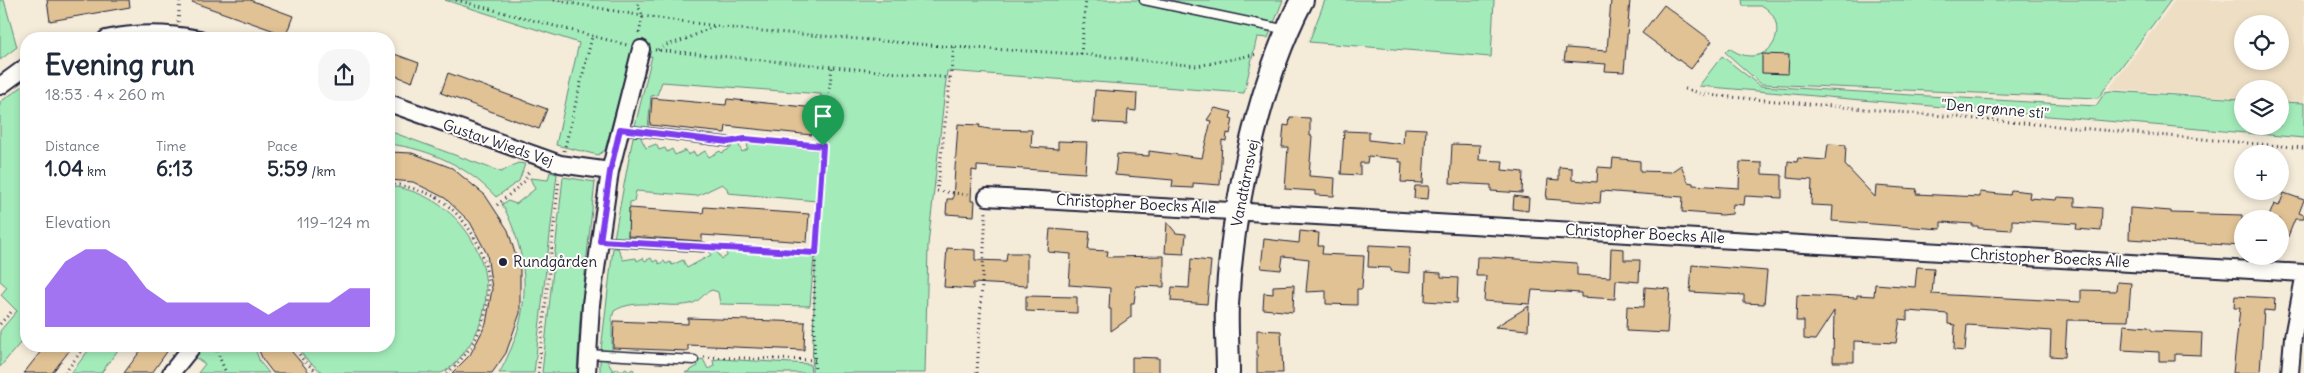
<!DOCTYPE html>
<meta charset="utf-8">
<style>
:root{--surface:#fff;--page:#f6f6f7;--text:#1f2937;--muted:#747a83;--accent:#7c3aed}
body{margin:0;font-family:Delius,sans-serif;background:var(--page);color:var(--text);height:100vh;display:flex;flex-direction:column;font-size:19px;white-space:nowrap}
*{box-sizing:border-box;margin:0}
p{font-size:16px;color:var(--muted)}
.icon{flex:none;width:28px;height:28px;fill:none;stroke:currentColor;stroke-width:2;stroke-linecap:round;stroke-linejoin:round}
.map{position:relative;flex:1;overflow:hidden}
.details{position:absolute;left:20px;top:32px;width:375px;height:320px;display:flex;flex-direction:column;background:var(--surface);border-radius:20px;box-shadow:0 2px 8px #0003}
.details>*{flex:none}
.fabs{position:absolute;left:2234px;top:15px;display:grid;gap:10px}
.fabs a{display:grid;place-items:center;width:55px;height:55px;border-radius:50%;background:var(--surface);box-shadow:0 2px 8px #0003;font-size:25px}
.pin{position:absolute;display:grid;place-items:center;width:42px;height:42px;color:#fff;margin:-51px -21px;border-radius:50% 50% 50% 0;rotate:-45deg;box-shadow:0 0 5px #0007}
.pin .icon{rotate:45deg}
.round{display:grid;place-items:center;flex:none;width:52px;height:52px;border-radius:20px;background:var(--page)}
.summary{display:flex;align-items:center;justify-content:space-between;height:85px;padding:0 25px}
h1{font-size:28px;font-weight:800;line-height:38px}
.metrics{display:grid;grid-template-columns:repeat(3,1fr);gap:8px;height:85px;padding:5px 25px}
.metrics div{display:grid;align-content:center}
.metrics b{font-size:21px;font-weight:800}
.metrics small{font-size:14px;font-weight:400}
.metrics p{font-size:14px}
.chart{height:140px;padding:10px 25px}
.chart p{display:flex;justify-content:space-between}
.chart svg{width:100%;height:90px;margin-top:5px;fill:var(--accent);opacity:.7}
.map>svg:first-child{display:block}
.built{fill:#eedfc4;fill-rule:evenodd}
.green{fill:#a3ecba;stroke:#62877a}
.building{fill:#e0c294;stroke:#22223b}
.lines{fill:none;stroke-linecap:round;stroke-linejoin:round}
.lane-casing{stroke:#22223b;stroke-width:11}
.street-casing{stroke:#22223b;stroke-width:20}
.secondary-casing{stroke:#22223b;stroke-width:26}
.path{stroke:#22223b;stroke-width:3;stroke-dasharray:1 4;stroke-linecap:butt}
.lane{stroke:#fdfcf7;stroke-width:8}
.street{stroke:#fdfcf7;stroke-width:16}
.secondary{stroke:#fdfcf7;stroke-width:22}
.route-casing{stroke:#fff;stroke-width:10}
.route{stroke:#7c3aed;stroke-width:6}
.poi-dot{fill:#22223b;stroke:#fdfcf7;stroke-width:2}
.labels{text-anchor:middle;stroke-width:4;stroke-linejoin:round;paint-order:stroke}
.street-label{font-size:15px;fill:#22223b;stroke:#fdfcf7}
.poi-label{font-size:15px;fill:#22223b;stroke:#fdfcf7;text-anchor:start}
</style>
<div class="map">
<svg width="2304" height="373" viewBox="0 0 2304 373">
<rect width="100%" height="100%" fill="#f4ebd9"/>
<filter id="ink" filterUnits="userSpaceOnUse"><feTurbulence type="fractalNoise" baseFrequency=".02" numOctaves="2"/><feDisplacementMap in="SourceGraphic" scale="10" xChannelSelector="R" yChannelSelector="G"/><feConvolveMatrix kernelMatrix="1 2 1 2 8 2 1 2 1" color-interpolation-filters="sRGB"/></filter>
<g filter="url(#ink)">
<path class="built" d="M2175,0H2304V102L2280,100V89H2242V98L2109,89ZM2242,24H2280V61H2242Z"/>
<path class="green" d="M0,0H4L17,47L0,60Z
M445,0H1283L1268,38L1257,37L1244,93L947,71L928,245L925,373H812L817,201L728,193L727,188L722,184L697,196L636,191L634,201L630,202L628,239L614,238L633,137L640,136L646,148L656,144L659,150L665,148L667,152L672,149L675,155L686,150L688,155L694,152L696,156L705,151L709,157L720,151L722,153L731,148L732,145L738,143L742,152L748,149L747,143L818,150L821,94L662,82L657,95L651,96L648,129L635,126L652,56L630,58L605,150L598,155L556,145L579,43Z
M1325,0H1494L1491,57L1309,42Z
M1742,0H2171L2098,98L1761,84L1725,52L1729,48C1735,52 1742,56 1751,56C1778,56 1787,21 1763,6H1743Z
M1722,56L1760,86L2096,106L2105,92L2110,91L2242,99V126H2280V102L2304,103V138L1699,86Z
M26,84V336L0,367V331L17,311L1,295L7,287L0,281V102Z
M389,131L501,172L518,163L525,164L519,181L496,197C467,166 430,149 389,144Z
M550,172L557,174L534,373H499C504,366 507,357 511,349C532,300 527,250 502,204L508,201L516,204L535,189L530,178L548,180Z
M563,177L595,182L580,319L577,373H542Z
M389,186C466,195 514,280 468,347C462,355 451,370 441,373C432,373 419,373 410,373C381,373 352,373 323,373L305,358L297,346H389Z
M613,248H618L623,260L636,258L637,261L643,258L645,261L651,258L653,262L657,260L659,264L664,261L666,264L670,262L672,265L683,260L687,268L711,255L709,251L715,249L722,259L727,256L726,250H732L814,256L810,306L720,304L718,292L712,290C703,293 700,302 690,304C666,309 636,297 614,311L612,318V351L601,350Z
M92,346H121L101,373H71Z
M199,346H254L260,362L269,373H198L205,364L193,356Z
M600,359H606L613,371L618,368L620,372L626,368L628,372L633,369L635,373H600Z
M703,359L708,369L714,366L713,360L719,359L810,364L811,373H685L698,366L697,361Z"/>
<path class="building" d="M47,0H129L130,7L50,21Z
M192,0H250L293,16L286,35L192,2Z
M1611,0H1630L1624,72L1605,71L1606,64L1564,61L1566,48L1607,51Z
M1664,5L1712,41L1691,69L1642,33Z
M389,52L419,63L412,82L389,73Z
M1762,54L1789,55L1788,74L1762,73Z
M448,73L547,109L539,129L441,93Z
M1095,90L1137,93L1136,111L1128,110L1127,124L1093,122Z
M652,98L726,105L727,99L815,108L812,135L726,126L725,133L650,125Z
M1215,108L1232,112L1230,118L1233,119L1230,134L1227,133L1226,141L1222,140L1220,185L1193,183V188L1172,187L1173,180L1115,175L1117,154L1149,156V151L1202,158L1211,121L1207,120Z
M1290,117L1310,118V136H1312L1309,176L1335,178L1334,196L1315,195V191L1285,189L1288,147H1282L1284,125L1289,126Z
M958,124L980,125L979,127L989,129L1032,130L1031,147L1058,149V141L1087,142L1085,173L977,166V171L972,170L971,201H975L974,216L946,214L947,199H953Z
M1404,128L1426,129L1423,183L1401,182L1402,162H1399V159L1368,156L1367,163H1360V175L1341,174L1344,131L1369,132V140L1403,144Z
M1452,144L1480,145L1479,160L1503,161L1502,170L1523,172L1522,193L1491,191V185L1450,183Z
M1828,144L1846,145L1845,165L1875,197L1876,186L1917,189L1916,194L1980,197V192L2010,195L2011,190L2030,192L2029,198L2056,200L2057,197L2075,198V206L2102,208L2101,231L2076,229L2077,224L2012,220V230L1978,228V226H1972L1973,224L1941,222V229L1832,221L1833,206L1811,205L1812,180L1787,178L1788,161L1797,162L1798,158L1826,160Z
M389,152L412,153L452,168L485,195L508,230L520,270V313L506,353L492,373H452L470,355L486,324L492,289L487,254L470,222L445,198L413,182L389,180Z
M1613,158L1640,161V171L1671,172L1681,165L1688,182L1693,183V185L1739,188L1740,162L1762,163V174L1782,175V198L1745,196L1744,205L1733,204L1732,214L1722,215L1682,212L1683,197L1601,191L1600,203L1546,199L1548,179L1559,180V167L1572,168V180L1597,182L1598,167L1612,168Z
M1415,186H1429L1428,199L1414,198Z
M2284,193L2304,200L2299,213L2304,215V219H2295L2281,254L2280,219H2268L2274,204L2279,206Z
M1514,196L1529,198L1528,211L1513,209Z
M704,207L809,214L807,242L702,235V241L628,236L629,208L703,213Z
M2130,208L2171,211V213L2242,215V246L2129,239Z
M1167,222L1176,233L1186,234L1184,254L1165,253Z
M1050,229L1090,232L1088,250L1108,251L1107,257L1164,256V287L1136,286L1134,303H1131V317L1111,331V309H1109L1110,288L1069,285L1071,254L1048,252Z
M1300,231L1319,233L1318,246H1323L1322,254L1364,256L1362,289H1357V305L1326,304V291L1306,292L1309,259L1283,256L1281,270L1261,268L1264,239L1299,243Z
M1369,245L1410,247L1409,273L1391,271V268L1368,267Z
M947,248L975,250V260L1006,261L1007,253H1027V286L973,283V289L944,287Z
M1611,248L1624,249V260H1640L1639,282L1616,280L1615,299L1581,297V293L1532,290L1530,304L1484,301L1486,276H1476L1477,257H1487L1577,263V275L1610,277Z
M1191,259L1211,261L1207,304L1171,301L1172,287L1189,288Z
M1692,265L1767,271L1764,304L1744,303V295L1690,292Z
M1917,267L1934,268L1932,294L2081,302V290L2116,291L2117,282L2131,283L2128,321L2067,320L2065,357L2050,356L2051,331L2013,328L1967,325L1965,351L1954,350L1955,325L1948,324V314L1907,311V320L1900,319L1896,343L1854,341V362H1833L1834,311L1815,340L1804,339V321H1796L1797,295L1857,298V295L1874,296L1875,284L1915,287Z
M1426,272L1441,273V277L1458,278L1457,303L1425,301Z
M1294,285L1293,312L1263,309L1264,293L1273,294V286Z
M1645,287L1670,289L1667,333L1626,331L1627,306L1644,307Z
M1026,296L1077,297V313L1026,311Z
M2235,296L2275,298L2274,311L2264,310L2260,373H2233L2240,308H2234Z
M1529,306L1528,330L1495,327Z
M688,318L805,322L804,350L688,345V351L613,348L614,321L688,324Z
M2124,325L2148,327L2153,331L2202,333L2201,355L2175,354V361H2159V352L2122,350Z
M1257,330L1281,331L1283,373H1257Z
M45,346H73L52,373H24Z
M144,346H171L152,373H124Z
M257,346H287L310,373H273L263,360Z
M1132,357L1159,358V373H1132Z"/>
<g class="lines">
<g class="lane-casing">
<path id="lane" d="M1144,0L1287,30
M620,129L728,142
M600,241L703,247
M588,354L694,360"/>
</g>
<g class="street-casing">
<path id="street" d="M106,39C137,32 168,33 200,39
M0,86L26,67
M389,103L560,164L610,171
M987,197L2304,273
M171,373L191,348
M587,373L591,304L610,171L641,49
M2290,373L2293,337L2304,278"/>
</g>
<g class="secondary-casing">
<path id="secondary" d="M1228,373C1228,350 1226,327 1227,305C1232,210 1258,84 1302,0"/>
</g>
<path class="path" d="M456,0L627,45
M554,0L643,16L739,29L954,47L1081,54L1197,66L1258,54
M178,22L180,0
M639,33L643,16L638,6L639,0
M954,47L937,191L971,195
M655,50L951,78
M658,50C666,43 674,44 683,40C696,36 701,30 716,27
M1081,54L1086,0
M1685,89L1708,95L2304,148
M738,140L745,139L823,146
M564,151L592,37
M389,183C408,187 430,191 446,204C502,250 502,327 447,373
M497,205L525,181L529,170
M714,247L816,253
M0,324L12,311
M215,346L226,373
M294,346L303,360L318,373
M704,357L815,360
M65,373L85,346
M538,373L559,179
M815,373C811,271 820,168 832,67
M977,373L986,212"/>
<use href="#lane" class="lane"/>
<use href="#street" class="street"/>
<use href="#secondary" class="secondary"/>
</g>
</g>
<g class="lines" filter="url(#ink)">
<g class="route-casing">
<path id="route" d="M620,129L728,142L745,139L823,146L816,253L600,241L610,172Z"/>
</g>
<use href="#route" class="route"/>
</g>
<circle class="poi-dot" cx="503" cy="262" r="5"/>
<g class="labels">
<g class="street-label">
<text transform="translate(1995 109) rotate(5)" y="5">"Den grønne sti"</text>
<text transform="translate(498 143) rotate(19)" y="5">Gustav Wieds Vej</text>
<text transform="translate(1245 183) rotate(-79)" y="5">Vandtårnsvej</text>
<text transform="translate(1136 204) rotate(3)" y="5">Christopher Boecks Alle</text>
<text transform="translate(1645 234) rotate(3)" y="5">Christopher Boecks Alle</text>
<text transform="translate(2050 258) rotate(3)" y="5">Christopher Boecks Alle</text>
</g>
<g class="poi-label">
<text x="513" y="267">Rundgården</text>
</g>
</g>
</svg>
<div class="fabs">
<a><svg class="icon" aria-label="locate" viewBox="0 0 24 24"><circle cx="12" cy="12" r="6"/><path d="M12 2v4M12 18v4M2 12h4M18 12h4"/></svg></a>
<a><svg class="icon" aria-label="layers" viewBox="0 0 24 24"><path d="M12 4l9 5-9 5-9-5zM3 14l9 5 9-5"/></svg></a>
<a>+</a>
<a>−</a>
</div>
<div class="pin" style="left:823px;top:146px;background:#1e9e55"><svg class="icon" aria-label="arrive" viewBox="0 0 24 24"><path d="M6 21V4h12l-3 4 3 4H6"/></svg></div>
<section class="details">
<div class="summary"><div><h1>Evening run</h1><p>18:53 · 4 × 260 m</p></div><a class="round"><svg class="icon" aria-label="share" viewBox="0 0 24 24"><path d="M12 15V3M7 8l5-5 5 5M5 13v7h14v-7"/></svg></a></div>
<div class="metrics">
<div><p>Distance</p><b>1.04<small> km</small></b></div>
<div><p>Time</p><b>6:13</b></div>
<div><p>Pace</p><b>5:59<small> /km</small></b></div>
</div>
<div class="chart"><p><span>Elevation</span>119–124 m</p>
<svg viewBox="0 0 160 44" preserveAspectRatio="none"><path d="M0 44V25L10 12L20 6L30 6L40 12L50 25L60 32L70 32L80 32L90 32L100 32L110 38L120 32L130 32L140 32L150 25L160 25V44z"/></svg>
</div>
</section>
</div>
